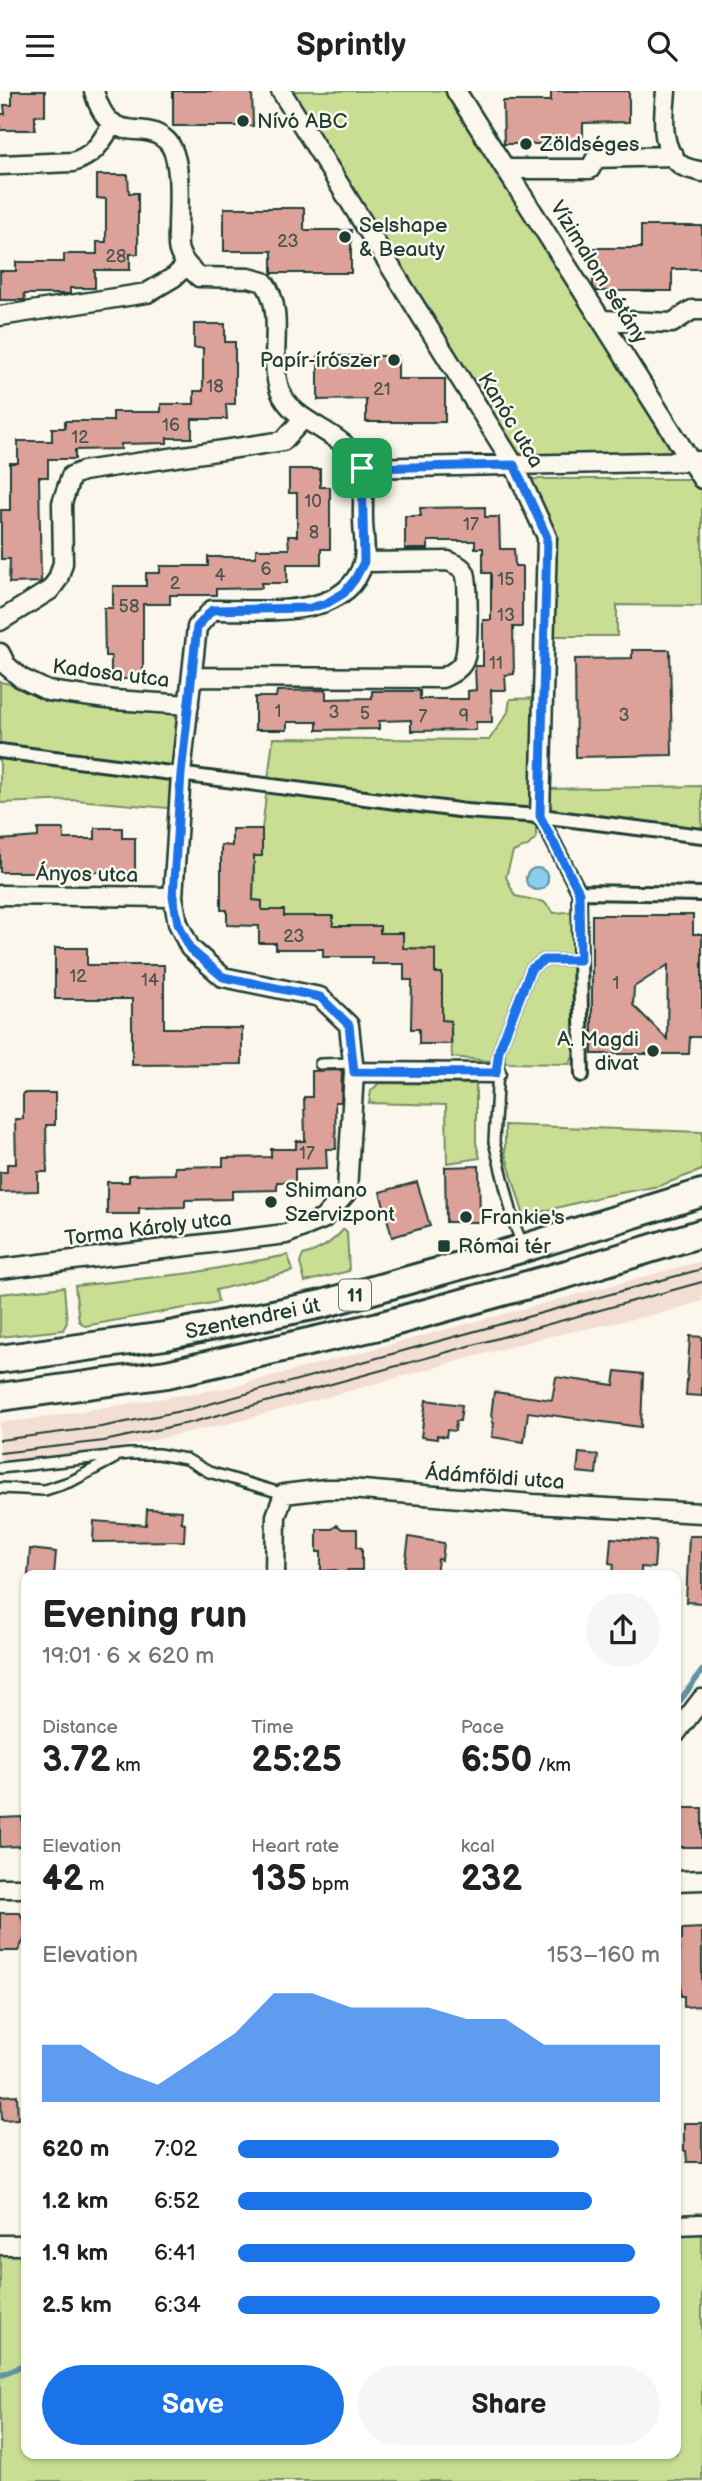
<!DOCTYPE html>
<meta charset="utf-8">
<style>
:root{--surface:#fff;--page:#f6f6f6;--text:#222;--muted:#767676;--accent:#1a73e8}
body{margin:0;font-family:"Balsamiq Sans",sans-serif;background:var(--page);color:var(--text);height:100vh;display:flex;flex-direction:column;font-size:26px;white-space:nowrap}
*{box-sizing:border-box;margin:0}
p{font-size:23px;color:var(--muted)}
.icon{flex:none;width:38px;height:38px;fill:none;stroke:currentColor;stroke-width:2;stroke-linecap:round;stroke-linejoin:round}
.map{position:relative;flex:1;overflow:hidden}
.drawer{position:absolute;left:21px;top:1479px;width:660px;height:889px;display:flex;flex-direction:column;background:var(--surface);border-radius:14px;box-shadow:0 2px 5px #0004}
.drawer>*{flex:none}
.pin{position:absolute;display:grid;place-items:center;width:60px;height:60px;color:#fff;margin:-30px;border-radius:14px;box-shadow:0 4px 10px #0006}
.round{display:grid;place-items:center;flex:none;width:74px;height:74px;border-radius:37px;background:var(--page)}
.summary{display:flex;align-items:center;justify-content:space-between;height:119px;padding:0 21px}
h1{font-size:38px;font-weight:600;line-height:52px}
.metrics{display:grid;grid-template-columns:repeat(3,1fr);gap:10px;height:119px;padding:7px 21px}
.metrics div{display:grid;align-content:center}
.metrics b{font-size:35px;font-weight:600}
.metrics small{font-size:19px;font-weight:400}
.metrics p{font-size:19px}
.chart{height:196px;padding:14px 21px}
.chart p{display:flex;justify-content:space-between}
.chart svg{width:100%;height:126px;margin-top:7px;fill:var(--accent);opacity:.7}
.button{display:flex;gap:14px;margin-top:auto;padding:14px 21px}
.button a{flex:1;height:80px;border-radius:42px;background:var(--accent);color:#fff;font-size:28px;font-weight:600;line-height:80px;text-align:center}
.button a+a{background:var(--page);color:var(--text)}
ul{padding:0 21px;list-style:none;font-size:23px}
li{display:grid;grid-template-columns:112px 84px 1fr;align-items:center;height:52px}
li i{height:18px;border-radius:9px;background:var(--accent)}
header{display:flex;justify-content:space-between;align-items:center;height:91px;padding:0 21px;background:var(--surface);font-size:32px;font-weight:600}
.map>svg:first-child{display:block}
.built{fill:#f2ded3}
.green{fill:#c9de93;stroke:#748e64;stroke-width:2}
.water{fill:#8bcdec;stroke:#6093a2;stroke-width:2}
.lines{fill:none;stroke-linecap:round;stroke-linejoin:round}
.stream{stroke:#6093a2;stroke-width:6}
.building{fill:#dca29a;stroke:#1f3d34;stroke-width:2;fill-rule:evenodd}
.service-casing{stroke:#1f3d34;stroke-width:14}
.pedestrian-casing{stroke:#1f3d34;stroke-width:18}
.minor-casing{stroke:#1f3d34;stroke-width:23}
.primary-casing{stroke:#1f3d34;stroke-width:32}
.service{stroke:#fbf7ec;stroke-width:9}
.pedestrian{stroke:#fbf7ec;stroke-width:12}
.minor{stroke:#fbf7ec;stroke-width:18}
.primary{stroke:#fbf7ec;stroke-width:26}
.tram{stroke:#1f3d34;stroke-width:2}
.route-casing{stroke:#fff;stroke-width:14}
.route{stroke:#1a73e8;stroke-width:9}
.poi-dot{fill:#1f3d34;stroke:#fbf7ec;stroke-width:2.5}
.labels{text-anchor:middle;stroke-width:5;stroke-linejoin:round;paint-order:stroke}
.number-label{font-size:18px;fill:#4e564e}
.shield{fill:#fbf7ec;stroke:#61756b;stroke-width:2}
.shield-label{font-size:19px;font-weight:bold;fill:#1f3d34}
.poi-label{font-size:21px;fill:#1f3d34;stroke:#fbf7ec;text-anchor:start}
.street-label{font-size:21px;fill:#1f3d34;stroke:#fbf7ec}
</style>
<header><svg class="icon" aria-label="menu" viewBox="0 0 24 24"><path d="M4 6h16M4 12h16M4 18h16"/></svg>Sprintly<svg class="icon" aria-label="search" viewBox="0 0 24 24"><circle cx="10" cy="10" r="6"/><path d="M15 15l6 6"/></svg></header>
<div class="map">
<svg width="702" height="2390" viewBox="0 0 702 2390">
<rect width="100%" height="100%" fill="#fbf7ec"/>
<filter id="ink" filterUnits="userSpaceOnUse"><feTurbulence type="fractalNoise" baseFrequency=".0143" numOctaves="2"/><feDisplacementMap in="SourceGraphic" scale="14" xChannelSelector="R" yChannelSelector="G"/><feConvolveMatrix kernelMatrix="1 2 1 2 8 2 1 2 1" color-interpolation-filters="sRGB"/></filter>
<g filter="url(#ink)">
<path class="built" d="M702,1170V1210L662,1222L546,1246L239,1330L107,1359L0,1370V1331L26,1329L232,1296Z"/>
<path class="green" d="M281,0H455L691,370L514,374Z
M528,388H696L702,398V515L617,514V545H551L554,444Z
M0,591L47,600L189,614L179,718L76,709L0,712Z
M544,607L540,725L536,736V747L528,755L513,761L506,786L515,805L544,811L554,822L579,820L581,944L570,973L509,972L452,966L451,930L442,929V882H435V858L403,857V842H380L379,835H333L332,825H284V819H262V810L253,809L254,765H262V738L273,647L489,649L508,621L510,608Z
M702,695V742L551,723L550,698Z
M379,992L476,993V1052L480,1067L447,1072L446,1014L369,1012L371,1000Z
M505,1034L702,1041V1079L659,1095L604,1105L524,1125L505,1062Z
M344,1138L347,1141L349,1180L305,1191L300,1172L303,1164C321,1159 331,1152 344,1138Z
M288,1164L293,1180L216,1199L218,1211L85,1235L79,1230L75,1195L192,1182Z
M64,1196L67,1231L63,1239L0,1246V1203Z
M702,2133V2390H0V2155L26,2154V2362H676V2134Z"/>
<path class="water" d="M526 788a11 11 0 1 1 22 0a11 11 0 1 1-22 0Z"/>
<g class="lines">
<path class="stream" d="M676,1615L702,1580
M0,2284L26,2273"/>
</g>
<path class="building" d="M12,0H45V25L35,24V39H0V23H5L4,14H12Z
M173,0H252L253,35H173Z
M551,0H629V31L583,32V53H504L503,10H551Z
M97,84H128L129,102H138V163H130V179H95V197H70V203H24L25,209H0V180H16V171H64V163H97V151H106V108L97,107Z
M224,117H304V139H351V182H272V160H224Z
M641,135H702V178H672V200H596L593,195V157H641Z
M194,233H225V251H235V313H226L227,328H192V347H167V352L121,353V358L75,359V368H48V386H39L41,491L9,492L10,468H1V419H10V372H18V350H52V337H65V330H113V321H161V313H194V300H203V257H194Z
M318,265H398V288H445V331H366V308L318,309Z
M289,378H320V396H330V458H321V473H287V492H261L262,497L216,498V504H170V513H143V588H111V565H105L104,517H113V495H146V482H160V475H208V466H256V458H289L288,445H297V402H289Z
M485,416V426H499L500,458H514L515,475H522V536H513L514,583L505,584L506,599H491L492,631H476V639L411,640V629L379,630V638L317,639V631H287V639H255V606H276L277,600L326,599V608L372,607V600H420V608H468V600L476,599L475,575H483V529H491V482H483V457H475V450H428V458H405V425H421L420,417Z
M632,559H670L672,664L576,666L575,568L632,567Z
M95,737H122V747H135V781H0V749L38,746V738H63L64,748H95Z
M232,738H262V765H254L253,809L262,810V819H284V825H333V835H380V842H403V857L435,858V882H442V929L451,930V953H419V938H411L412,889H404V873H372V866H323V858H276V852H259V835L227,834V819H221V754L232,755Z
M592,824H693V843H702V946H690L689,963H592ZM668,874L667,948L633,914L634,896Z
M55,857H87V874H164V937H242V973L132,974V908H55Z
M342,979L341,1011H335L336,1058H326L327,1077L295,1078V1091H277V1099L232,1100V1108L185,1109V1116L139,1117V1123H107V1091H129V1084L175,1083V1076L223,1075V1067L271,1066V1058H296V1050H305L304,1006H312V980Z
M23,1002H55V1034H46L47,1081H38V1100L0,1101V1081H7V1073H16L15,1028H23Z
M479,1075L480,1131H446L445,1076Z
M417,1091L430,1135L392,1146L380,1101Z
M690,1245L702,1246V1305L686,1304Z
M616,1280L643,1283L641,1336L528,1321L524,1351L492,1346L494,1332L492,1331L493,1326L491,1325L494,1301L552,1309L556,1286L614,1294Z
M426,1309L462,1314L460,1330H456L455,1340L447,1339L446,1346L437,1344V1348L421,1346Z
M579,1362L598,1364L596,1383L577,1381Z
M147,1418L182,1420L181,1431L185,1432L184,1450L93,1451L94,1430L146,1434Z
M337,1434L342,1438H357V1456L362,1457V1479H348L342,1484L336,1479L321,1480V1461H317V1438H332Z
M689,1445H702V1512L686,1511Z
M409,1446L444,1452L442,1469L438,1468L436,1484H404Z
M611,1447L656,1450L654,1477L641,1476V1484H613L614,1473L609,1472Z
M30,1458L56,1461L54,1484H28Z
M676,1717H702V1756H676Z
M22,1726L23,1755L0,1756V1727Z
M0,1822H20L26,1836V1845L18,1860H0Z
M702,1837V1915L684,1916V1905H681L679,1849H682V1838Z
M17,2004L18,2028L2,2029L1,2005Z
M684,2032H702V2071H687L686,2060H684Z"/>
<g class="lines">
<g class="service-casing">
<path id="service" d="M320,973L353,972
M523,1155L515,1135L494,1051L499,959L531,878L544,869H580
M0,1377L129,1363H158L186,1368L209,1381L284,1403
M0,1397L45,1399L72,1390L115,1367"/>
</g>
<g class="pedestrian-casing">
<path id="pedestrian" d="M0,660L466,720L540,725L702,745
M540,725L579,801
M582,984L579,801L702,803"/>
</g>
<g class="minor-casing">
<path id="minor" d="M281,0L514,374L547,446L540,725
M456,0L702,388
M666,0C664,24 659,58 681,74C686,78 696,79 702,81
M0,74L73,71C96,63 101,51 113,32
M506,78H590L596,67L674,65
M0,225L147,202L174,186L187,174
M602,229L672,232L692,219H702
M362,377L699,370
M0,530L50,499L58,488L63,472L62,412L71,385L83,380L283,350L304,327
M0,562L6,574L21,587L48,600L114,609L189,614
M193,586L442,587C451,583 463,577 465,566C468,556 469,491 465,482C462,475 455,473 448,470L364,471
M0,804L173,806
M354,981L496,982
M0,1178L286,1143L323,1128L347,1101L354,981L349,934L320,906L223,886L190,857L178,832L173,806L181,683L197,536L212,519C259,518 347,531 363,472C367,460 363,442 363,429C362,402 368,379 349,358C329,337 292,329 280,300C267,265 287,223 264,191L249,187L199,186C191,179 182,170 179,160C177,154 178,145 178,139C178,116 183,66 167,50C141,25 111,60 94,0
M275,1484L276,1425L284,1403L326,1398H350L533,1413L702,1422
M676,1642L702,1608
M676,1790L702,1789
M0,1797H26
M676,2134L702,2133
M0,2154H26"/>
</g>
<g class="primary-casing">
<g id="primary">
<path id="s1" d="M0,1268L165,1245L322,1213L524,1157L702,1102"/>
<path d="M0,1306L167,1283L379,1235L567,1183L702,1142"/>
</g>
</g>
<use href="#service" class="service"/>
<use href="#pedestrian" class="pedestrian"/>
<use href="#minor" class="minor"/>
<use href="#primary" class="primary"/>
<path class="tram" d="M0,1349L101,1336L191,1318L702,1178
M0,1362L104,1350L193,1331L702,1191"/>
</g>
</g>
<g class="lines" filter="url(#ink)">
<g class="route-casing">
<path id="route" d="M514,374L547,446L540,725L579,801L580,869H544L531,878L499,959L496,982L354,981L349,934L320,906L223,886L190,858L178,832L173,806L181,683L197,536L212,519L310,517L327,512L344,502L355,488L364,471L362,377Z"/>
</g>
<use href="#route" class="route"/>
</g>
<g class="poi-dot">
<circle cx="243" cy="30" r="7"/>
<circle cx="526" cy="53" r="7"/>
<circle cx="345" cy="146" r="7"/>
<circle cx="394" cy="269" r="7"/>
<circle cx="653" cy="960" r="7"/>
<circle cx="271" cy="1111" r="7"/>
<circle cx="466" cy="1126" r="7"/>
<rect x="437" y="1148" width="14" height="14" rx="3.5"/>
</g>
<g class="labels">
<g class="number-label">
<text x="288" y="156">23</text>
<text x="116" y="171">28</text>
<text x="215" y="301">18</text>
<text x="382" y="304">21</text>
<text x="171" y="340">16</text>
<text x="80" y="352">12</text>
<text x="313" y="416">10</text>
<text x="471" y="439">17</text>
<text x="314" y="447">8</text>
<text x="266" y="484">6</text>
<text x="220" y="490">4</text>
<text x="506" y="494">15</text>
<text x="175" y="498">2</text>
<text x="129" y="521">58</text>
<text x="506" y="530">13</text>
<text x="496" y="578">11</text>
<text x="278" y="626">1</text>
<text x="334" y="627">3</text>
<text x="365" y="628">5</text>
<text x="624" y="630">3</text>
<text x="423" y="631">7</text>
<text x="464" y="631">9</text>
<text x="294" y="851">23</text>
<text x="78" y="891">12</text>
<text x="150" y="895">14</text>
<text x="616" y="898">1</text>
<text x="307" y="1068">17</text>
</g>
<rect class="shield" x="339" y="1188.5" width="32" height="31" rx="5"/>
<g class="shield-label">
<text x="355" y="1211">11</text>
</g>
<g class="poi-label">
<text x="257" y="37">Nívó ABC</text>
<text x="540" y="60">Zöldséges</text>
<text x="359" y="141">Selshape<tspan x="359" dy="24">&amp; Beauty</tspan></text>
<text x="380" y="276" text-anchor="end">Papír-írószer</text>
<text x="639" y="955" text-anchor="end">A. Magdi<tspan x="639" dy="24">divat</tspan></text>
<text x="285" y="1106">Shimano<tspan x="285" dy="24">Szervizpont</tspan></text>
<text x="480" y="1133">Frankie's</text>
<text x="458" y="1162">Római tér</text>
</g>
<g class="street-label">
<text transform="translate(599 181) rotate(58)" y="7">Vízimalom sétány</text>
<text transform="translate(511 329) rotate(59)" y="7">Kanóc utca</text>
<text transform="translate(111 582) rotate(7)" y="7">Kadosa utca</text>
<text transform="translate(87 783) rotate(1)" y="7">Ányos utca</text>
<text transform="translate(148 1137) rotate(-7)" y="7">Torma Károly utca</text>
<text dy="7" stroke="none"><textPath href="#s1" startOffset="256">Szentendrei út</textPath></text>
<text transform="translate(495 1386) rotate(4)" y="7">Ádámföldi utca</text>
</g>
</g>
</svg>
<div class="pin" style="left:362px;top:377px;background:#1e9e55"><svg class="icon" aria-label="arrive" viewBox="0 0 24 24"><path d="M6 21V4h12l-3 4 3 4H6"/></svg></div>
<section class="drawer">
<div class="summary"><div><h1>Evening run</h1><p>19:01 · 6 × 620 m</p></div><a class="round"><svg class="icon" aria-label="share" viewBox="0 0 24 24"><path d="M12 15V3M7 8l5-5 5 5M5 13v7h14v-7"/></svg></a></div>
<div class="metrics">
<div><p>Distance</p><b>3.72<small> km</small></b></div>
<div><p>Time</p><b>25:25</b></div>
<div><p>Pace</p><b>6:50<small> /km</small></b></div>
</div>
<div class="metrics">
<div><p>Elevation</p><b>42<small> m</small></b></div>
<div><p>Heart rate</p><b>135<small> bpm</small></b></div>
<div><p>kcal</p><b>232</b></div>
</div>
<div class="chart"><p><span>Elevation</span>153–160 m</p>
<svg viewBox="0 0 160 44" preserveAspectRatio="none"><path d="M0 44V24L10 24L20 33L30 38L40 29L50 20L60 6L70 6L80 11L90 11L100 11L110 15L120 15L130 24L140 24L150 24L160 24V44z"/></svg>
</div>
<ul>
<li><b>620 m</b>7:02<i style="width:76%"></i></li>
<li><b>1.2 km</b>6:52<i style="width:84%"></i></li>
<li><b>1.9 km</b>6:41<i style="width:94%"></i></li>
<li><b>2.5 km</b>6:34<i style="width:100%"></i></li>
</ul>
<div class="button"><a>Save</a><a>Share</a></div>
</section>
</div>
